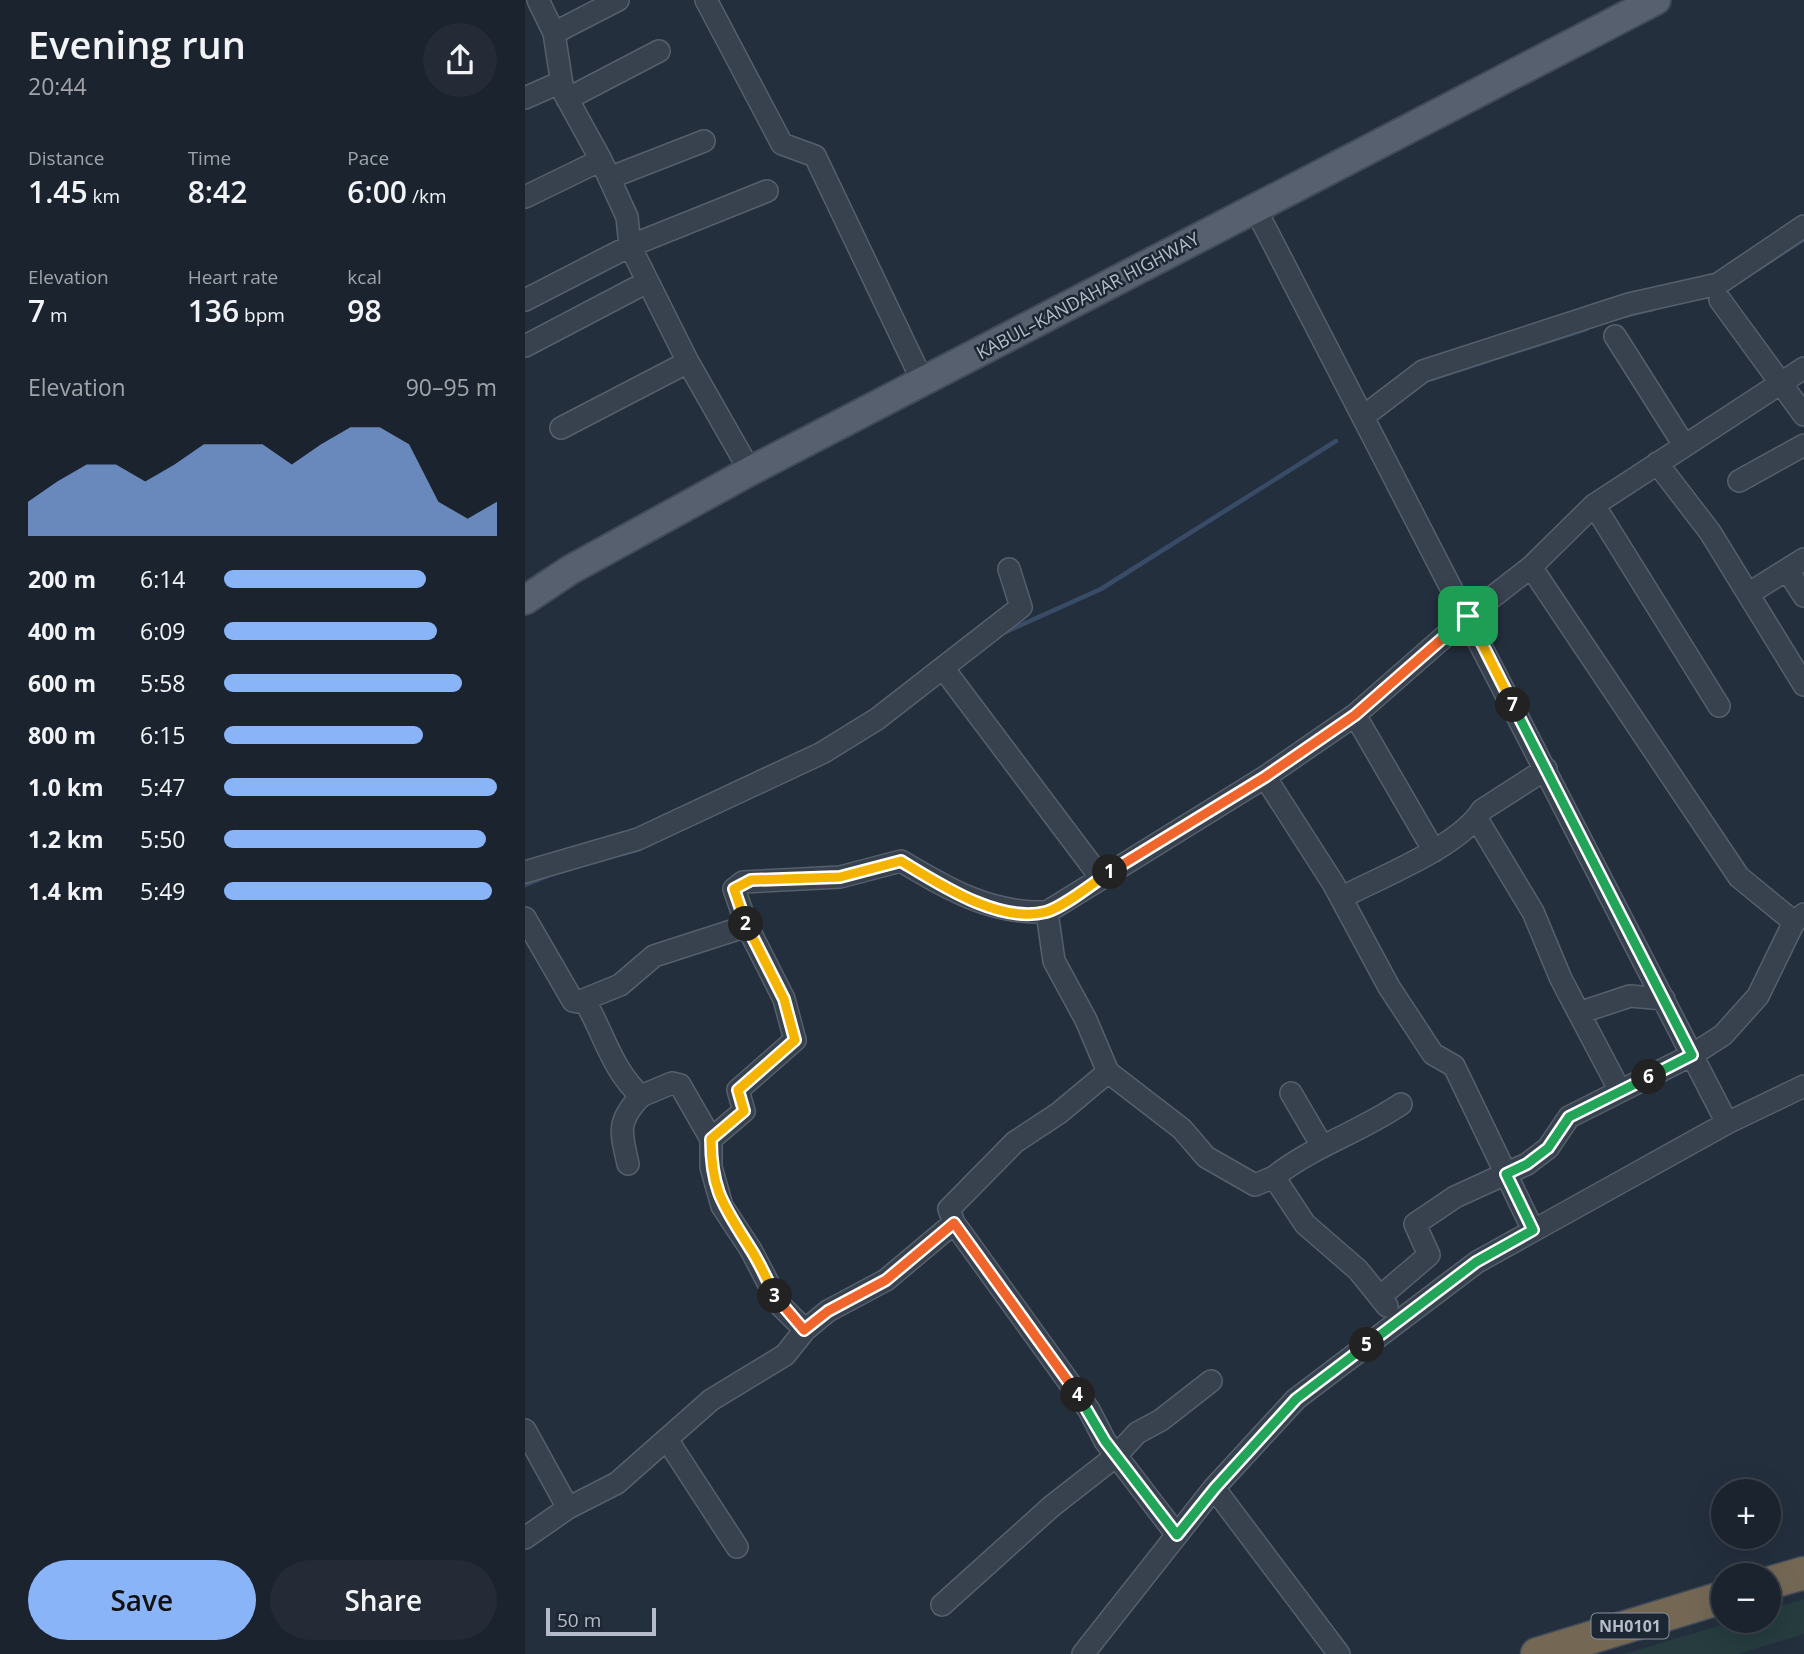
<!DOCTYPE html>
<meta charset="utf-8">
<style>
:root{--surface:#1b232e;--page:#242b36;--text:#f1f3f6;--muted:#a0a4aa;--line:#39404a;--accent:#8ab4f8}
body{margin:0;font-family:"Open Sans",sans-serif;background:var(--page);color:var(--text);height:100vh;display:flex;flex-direction:column;font-size:26px;white-space:nowrap}
*{box-sizing:border-box;margin:0}
p{font-size:23px;color:var(--muted)}
.icon{flex:none;width:38px;height:38px;fill:none;stroke:currentColor;stroke-width:2;stroke-linecap:round;stroke-linejoin:round}
.map{position:relative;flex:1;overflow:hidden}
.details{display:flex;flex-direction:column;background:var(--surface);width:525px}
.details>*{flex:none}
.controls{position:absolute;left:1186px;top:1479px;display:grid;gap:14px}
.controls a{display:grid;place-items:center;width:70px;height:70px;border-radius:50%;background:var(--surface);box-shadow:0 7px 28px #0002,0 0 0 2px var(--line);font-size:35px}
.scale{position:absolute;left:21px;bottom:18px;width:110px;box-sizing:border-box;padding-left:7px;border:4px solid #b4bcc9;border-top:0;font-size:19px;line-height:24px;white-space:nowrap;color:#b4bcc9;-webkit-text-stroke:5px #1d2633;paint-order:stroke}
.pin{position:absolute;display:grid;place-items:center;width:60px;height:60px;color:#fff;margin:-30px;border-radius:14px;box-shadow:0 4px 10px #0006}
.km{position:absolute;width:35px;height:35px;margin:-18px;border-radius:50%;background:#222;color:#fff;font-size:19px;line-height:35px;text-align:center}
.round{display:grid;place-items:center;flex:none;width:74px;height:74px;border-radius:37px;background:var(--page)}
.head{display:flex;align-items:center;justify-content:space-between;height:119px;padding:0 28px}
h1{font-size:38px;font-weight:600;line-height:52px}
.stats{display:grid;grid-template-columns:repeat(3,1fr);gap:10px;height:119px;padding:7px 28px}
.stats div{display:grid;align-content:center}
.stats b{font-size:30px;font-weight:600}
.stats small{font-size:19px;font-weight:400}
.stats p{font-size:19px}
.chart{height:196px;padding:14px 28px}
.chart p{display:flex;justify-content:space-between}
.chart svg{width:100%;height:126px;margin-top:7px;fill:var(--accent);opacity:.7}
.cta{display:flex;gap:14px;margin-top:auto;padding:14px 28px}
.cta a{flex:1;height:80px;border-radius:42px;background:var(--accent);color:#111;font-size:28px;font-weight:600;line-height:80px;text-align:center}
.cta a+a{background:var(--page);color:var(--text)}
ul{padding:0 28px;list-style:none;font-size:23px}
li{display:grid;grid-template-columns:112px 84px 1fr;align-items:center;height:52px}
li i{height:18px;border-radius:9px;background:var(--accent)}
main{display:flex;flex:1;min-height:0}
.map>svg:first-child{display:block}
.green{fill:#263c3f}
.lines{fill:none;stroke-linecap:round;stroke-linejoin:round}
.stream{stroke:#394c67;stroke-width:4.5}
.minor-casing{stroke:#565f6c;stroke-width:24}
.major-casing{stroke:#414a57;stroke-width:32}
.highway-casing{stroke:#434c59;stroke-width:35}
.minor{stroke:#38414e;stroke-width:21}
.major{stroke:#56606e;stroke-width:28}
.highway{stroke:#746855;stroke-width:32}
.split-1-casing{stroke:#fff;stroke-width:14}
.split-2-casing{stroke:#fff;stroke-width:14}
.split-3-casing{stroke:#fff;stroke-width:14}
.split-4-casing{stroke:#fff;stroke-width:14}
.split-5-casing{stroke:#fff;stroke-width:14}
.split-6-casing{stroke:#fff;stroke-width:14}
.split-7-casing{stroke:#fff;stroke-width:14}
.split-8-casing{stroke:#fff;stroke-width:14}
.split-1{stroke:#f0652b;stroke-width:9}
.split-2{stroke:#f5b400;stroke-width:9}
.split-3{stroke:#f5b400;stroke-width:9}
.split-4{stroke:#f0652b;stroke-width:9}
.split-5{stroke:#22a559;stroke-width:9}
.split-6{stroke:#22a559;stroke-width:9}
.split-7{stroke:#22a559;stroke-width:9}
.split-8{stroke:#f5b400;stroke-width:9}
.labels{text-anchor:middle;stroke-width:5;stroke-linejoin:round;paint-order:stroke}
.shield{fill:#1d2633;stroke:#878f9c;stroke-width:2}
.shield-label{font-size:16px;font-weight:bold;fill:#b4bcc9}
.street-label{font-size:18px;fill:#b4bcc9;stroke:#1d2633}
</style>
<main>
<section class="details">
<div class="head"><div><h1>Evening run</h1><p>20:44</p></div><a class="round"><svg class="icon" aria-label="share" viewBox="0 0 24 24"><path d="M12 15V3M7 8l5-5 5 5M5 13v7h14v-7"/></svg></a></div>
<div class="stats">
<div><p>Distance</p><b>1.45<small> km</small></b></div>
<div><p>Time</p><b>8:42</b></div>
<div><p>Pace</p><b>6:00<small> /km</small></b></div>
</div>
<div class="stats">
<div><p>Elevation</p><b>7<small> m</small></b></div>
<div><p>Heart rate</p><b>136<small> bpm</small></b></div>
<div><p>kcal</p><b>98</b></div>
</div>
<div class="chart"><p><span>Elevation</span>90–95 m</p>
<svg viewBox="0 0 160 44" preserveAspectRatio="none"><path d="M0 44V32L10 25L20 19L30 19L40 25L50 19L60 12L70 12L80 12L90 19L100 12L110 6L120 6L130 12L140 32L150 38L160 32V44z"/></svg>
</div>
<ul>
<li><b>200 m</b>6:14<i style="width:74%"></i></li>
<li><b>400 m</b>6:09<i style="width:78%"></i></li>
<li><b>600 m</b>5:58<i style="width:87%"></i></li>
<li><b>800 m</b>6:15<i style="width:73%"></i></li>
<li><b>1.0 km</b>5:47<i style="width:100%"></i></li>
<li><b>1.2 km</b>5:50<i style="width:96%"></i></li>
<li><b>1.4 km</b>5:49<i style="width:98%"></i></li>
</ul>
<div class="cta"><a>Save</a><a>Share</a></div>
</section>
<div class="map">
<svg width="1279" height="1654" viewBox="0 0 1279 1654">
<rect width="100%" height="100%" fill="#242f3e"/>
<path class="green" d="M1279,1599V1634L1213,1654H1099L1210,1621L1244,1620V1610Z"/>
<g class="lines">
<path class="stream" d="M1233,269L1279,239
M1099,316L1128,309
M903,380L1061,329
M476,634L576,589L811,441
M97,854L115,849
M0,885L22,876"/>
<g class="minor-casing">
<path id="minor" d="M13,0L29,33L38,91L76,160L102,217L105,246L163,362L225,471
M181,0L257,144L290,156L398,382
M29,33L93,0
M0,98L36,82
M42,99L134,51
M84,178L179,141
M0,197L76,160
M730,208L1202,1123
M0,300L105,246L242,191
M1195,300L1279,415
M1090,336L1159,445
M0,346L122,282
M839,416L898,371L1104,304L1193,284L1279,226
M36,428L163,362
M1132,463L1185,532L1279,685
M1214,481L1279,445
M1069,505L1194,706
M1006,567L1214,877L1269,922
M1263,571L1279,596
M1223,594L1279,559
M418,668L576,878
M830,715L909,851
M740,777L808,883L864,987L908,1054L929,1066L1008,1230
M952,819L1008,912L1036,979L1095,1091
M0,872L113,839L297,753L352,719L496,607L484,569
M816,898C855,877 934,847 957,810L1021,769
M522,912L529,961L561,1020L583,1072L657,1129L681,1157L730,1185L749,1177L780,1224L833,1270L862,1306
M0,918L48,1001L53,1002L95,985L129,956L222,926
M60,1001C79,1034 87,1070 116,1096L147,1083L155,1085L186,1139V1167L197,1206L226,1250L254,1304L280,1330
M1054,1013L1105,996L1139,999
M583,1072L534,1113L490,1142L424,1209L429,1223L564,1410L580,1441L652,1535
M766,1093L797,1146
M186,1139L219,1111L213,1090L270,1040L259,999L222,926L209,889L218,882L315,877L376,861C423,889 465,914 522,912L740,777L830,715L943,616L1006,567L1069,505L1279,368
M103,1164C96,1132 91,1122 116,1096
M749,1177C788,1146 835,1132 876,1104
M856,1296L904,1255L890,1224L930,1197L1002,1164L1023,1148L1044,1117L1167,1055L1198,1035L1233,996L1269,922L1279,914
M0,1430L43,1508
M143,1441L212,1547
M689,1488L814,1654
M0,1538L43,1508L92,1483L186,1400L260,1355L280,1330L303,1311L361,1280L429,1223
M417,1605L527,1506L591,1456L612,1433L636,1420L686,1381
M558,1654L689,1488L771,1399L952,1262L1202,1123L1279,1086"/>
</g>
<g class="major-casing">
<path id="major" d="M0,600L45,570L225,471L1131,0"/>
</g>
<g class="highway-casing">
<path id="highway" d="M1244,1583L1279,1573
M1012,1654L1199,1597"/>
</g>
<use href="#minor" class="minor"/>
<use href="#major" class="major"/>
<use href="#highway" class="highway"/>
</g>
<g class="lines">
<g class="split-1-casing">
<path id="split-1" d="M585,872L740,777L830,715L943,616"/>
</g>
<g class="split-2-casing">
<path id="split-2" d="M221,924L209,889L226,880L315,877L376,861C414,884 474,924 521,912C539,907 568,883 585,872"/>
</g>
<g class="split-3-casing">
<path id="split-3" d="M221,924L259,999L270,1040L213,1090L219,1111L186,1139C186,1191 199,1206 225,1248C235,1263 242,1280 250,1296"/>
</g>
<g class="split-4-casing">
<path id="split-4" d="M250,1296L279,1330L303,1311L361,1280L429,1223L553,1395"/>
</g>
<g class="split-5-casing">
<path id="split-5" d="M553,1395L580,1441L652,1535L690,1488L771,1399L842,1345"/>
</g>
<g class="split-6-casing">
<path id="split-6" d="M842,1345L951,1262L1008,1230L981,1174L1002,1164L1023,1148L1044,1117L1124,1077"/>
</g>
<g class="split-7-casing">
<path id="split-7" d="M988,705L1167,1055L1124,1077"/>
</g>
<g class="split-8-casing">
<path id="split-8" d="M943,616L988,705"/>
</g>
<use href="#split-1" class="split-1"/>
<use href="#split-2" class="split-2"/>
<use href="#split-3" class="split-3"/>
<use href="#split-4" class="split-4"/>
<use href="#split-5" class="split-5"/>
<use href="#split-6" class="split-6"/>
<use href="#split-7" class="split-7"/>
<use href="#split-8" class="split-8"/>
</g>
<g class="labels">
<rect class="shield" x="1066.5" y="1613.5" width="77" height="25" rx="5"/>
<g class="shield-label">
<text x="1105" y="1632">NH0101</text>
</g>
<g class="street-label">
<text transform="translate(563 296) rotate(-28)" y="6">KABUL–KANDAHAR HIGHWAY</text>
</g>
</g>
</svg>
<div class="controls">
<a>+</a>
<a>−</a>
</div>
<div class="scale">50 m</div>
<div class="pin" style="left:943px;top:616px;background:#1e9e55"><svg class="icon" aria-label="arrive" viewBox="0 0 24 24"><path d="M6 21V4h12l-3 4 3 4H6"/></svg></div>
<b class="km" style="left:585px;top:872px">1</b>
<b class="km" style="left:221px;top:924px">2</b>
<b class="km" style="left:250px;top:1296px">3</b>
<b class="km" style="left:553px;top:1395px">4</b>
<b class="km" style="left:842px;top:1345px">5</b>
<b class="km" style="left:1124px;top:1077px">6</b>
<b class="km" style="left:988px;top:705px">7</b>
</div>
</main>
